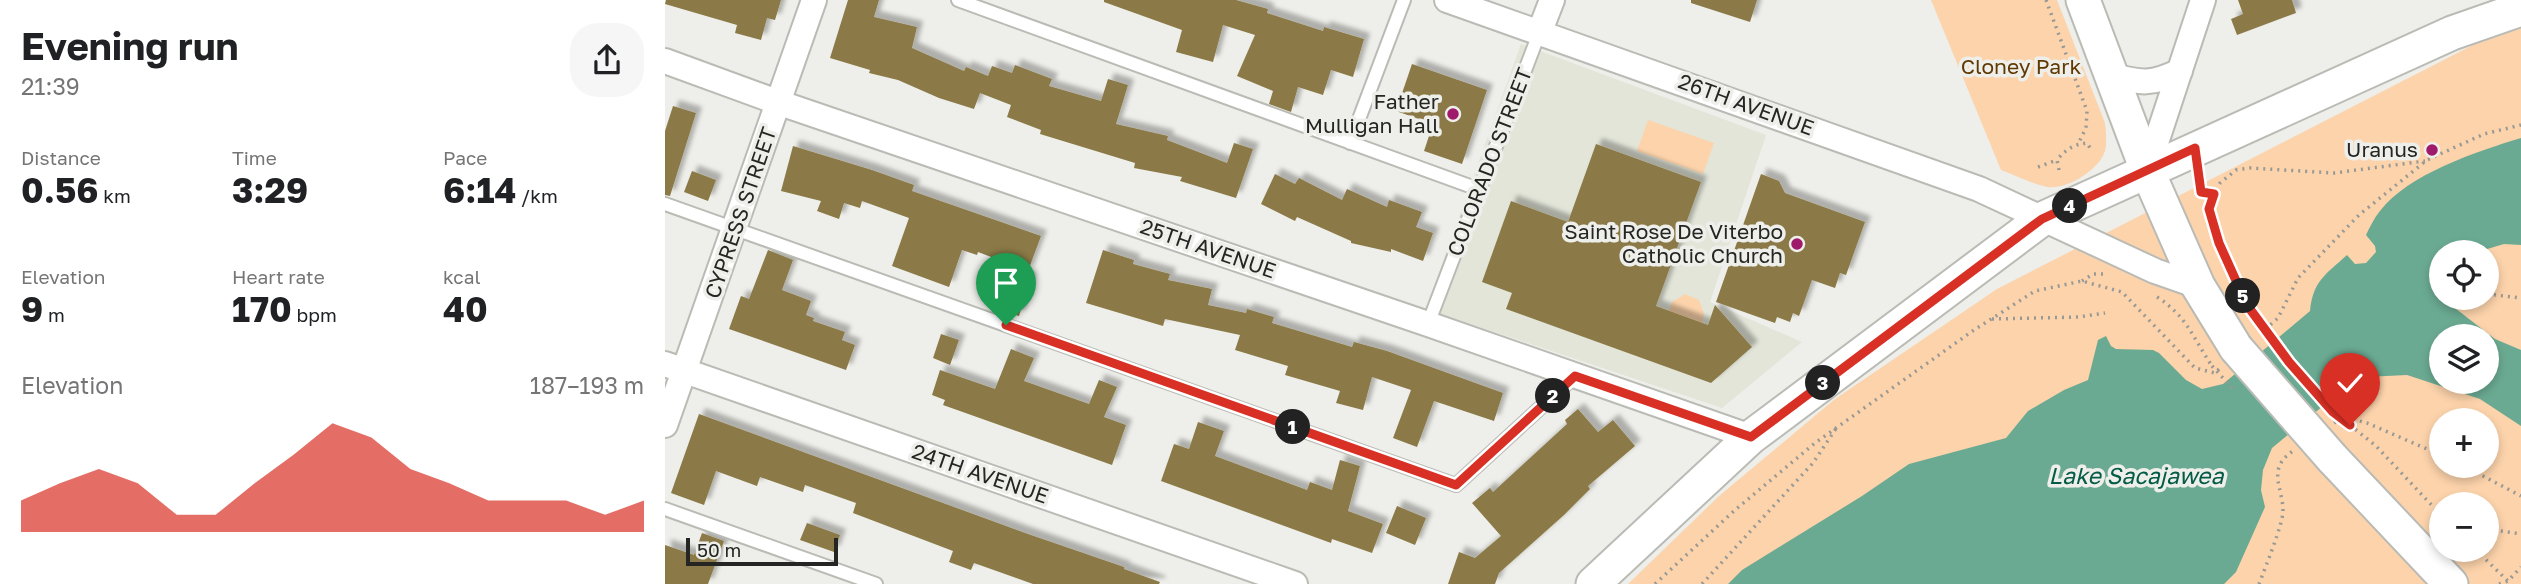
<!DOCTYPE html>
<meta charset="utf-8">
<style>
:root{--surface:#fff;--page:#f6f6f6;--text:#202124;--muted:#757577;--accent:#d93025}
body{margin:0;font-family:"Golos Text",sans-serif;background:var(--page);color:var(--text);height:100vh;display:flex;flex-direction:column;font-size:26px;white-space:nowrap}
*{box-sizing:border-box;margin:0}
p{font-size:23px;color:var(--muted)}
.icon{flex:none;width:38px;height:38px;fill:none;stroke:currentColor;stroke-width:2;stroke-linecap:round;stroke-linejoin:round}
.map{position:relative;flex:1;overflow:hidden}
.details{display:flex;flex-direction:column;background:var(--surface);width:665px}
.details>*{flex:none}
.buttons{position:absolute;left:1764px;top:240px;display:grid;gap:14px}
.buttons a{display:grid;place-items:center;width:70px;height:70px;border-radius:50%;background:var(--surface);box-shadow:0 4px 10px #0003;font-size:35px}
.scale{position:absolute;left:21px;bottom:18px;width:152px;box-sizing:border-box;padding-left:7px;border:4px solid #252623;border-top:0;font-size:19px;line-height:24px;white-space:nowrap;color:#252623;-webkit-text-stroke:5px #eeefea;paint-order:stroke}
.pin{position:absolute;display:grid;place-items:center;width:60px;height:60px;color:#fff;margin:-72px -30px;border-radius:50% 50% 50% 0;rotate:-45deg;box-shadow:0 0 7px #0007}
.pin .icon{rotate:45deg}
.km{position:absolute;width:35px;height:35px;margin:-18px;border-radius:50%;background:#222;color:#fff;font-size:19px;line-height:35px;text-align:center}
.round{display:grid;place-items:center;flex:none;width:74px;height:74px;border-radius:28px;background:var(--page)}
.summary{display:flex;align-items:center;justify-content:space-between;height:119px;padding:0 21px}
h1{font-size:38px;font-weight:700;line-height:52px}
.metrics{display:grid;grid-template-columns:repeat(3,1fr);gap:10px;height:119px;padding:7px 21px}
.metrics div{display:grid;align-content:center}
.metrics b{font-size:35px;font-weight:700}
.metrics small{font-size:19px;font-weight:400}
.metrics p{font-size:19px}
.chart{height:196px;padding:14px 21px}
.chart p{display:flex;justify-content:space-between}
.chart svg{width:100%;height:126px;margin-top:7px;fill:var(--accent);opacity:.7}
main{display:flex;flex:1;min-height:0}
.map>svg:first-child{display:block}
.built{fill:#e2e5d8}
.green{fill:#fcd3ab;fill-rule:evenodd}
.water{fill:#6baa92;fill-rule:evenodd}
.building{fill:#8b7a46;filter:url(#shadow)}
.lines{fill:none;stroke-linecap:round;stroke-linejoin:round}
.lane-casing{stroke:#babbb5;stroke-width:16}
.street-casing{stroke:#babbb5;stroke-width:28}
.secondary-casing{stroke:#babbb5;stroke-width:37}
.path{stroke:#989995;stroke-width:3.5;stroke-dasharray:2 5;stroke-linecap:butt}
.lane{stroke:#fff;stroke-width:12}
.street{stroke:#fff;stroke-width:24}
.secondary{stroke:#fff;stroke-width:33}
.secondary-bridge-casing{stroke:#babbb5;stroke-width:37;stroke-linecap:butt}
.path-bridge{stroke:#989995;stroke-width:3.5;stroke-dasharray:2 5;stroke-linecap:butt}
.secondary-bridge{stroke:#fff;stroke-width:33}
.route-casing{stroke:#fff;stroke-width:14}
.route{stroke:#d93025;stroke-width:9}
.poi-dot{fill:#9f1a6a;stroke:#eeefea;stroke-width:2.5}
.labels{text-anchor:middle;stroke-width:7;stroke-linejoin:round;paint-order:stroke}
.park-label{font-size:21px;fill:#603802;stroke:#eeefea}
.poi-label{font-size:21px;fill:#252623;stroke:#eeefea;text-anchor:end}
.street-label{font-size:21px;fill:#252623;stroke:#eeefea}
.water-label{font-size:23px;font-style:italic;fill:#045c46;stroke:#eeefea}
</style>
<main>
<section class="details">
<div class="summary"><div><h1>Evening run</h1><p>21:39</p></div><a class="round"><svg class="icon" aria-label="share" viewBox="0 0 24 24"><path d="M12 15V3M7 8l5-5 5 5M5 13v7h14v-7"/></svg></a></div>
<div class="metrics">
<div><p>Distance</p><b>0.56<small> km</small></b></div>
<div><p>Time</p><b>3:29</b></div>
<div><p>Pace</p><b>6:14<small> /km</small></b></div>
</div>
<div class="metrics">
<div><p>Elevation</p><b>9<small> m</small></b></div>
<div><p>Heart rate</p><b>170<small> bpm</small></b></div>
<div><p>kcal</p><b>40</b></div>
</div>
<div class="chart"><p><span>Elevation</span>187–193 m</p>
<svg viewBox="0 0 160 44" preserveAspectRatio="none"><path d="M0 44V33L10 27L20 22L30 27L40 38L50 38L60 27L70 17L80 6L90 11L100 22L110 27L120 33L130 33L140 33L150 38L160 33V44z"/></svg>
</div>
</section>
<div class="map">
<svg width="1856" height="584" viewBox="0 0 1856 584">
<defs>
<filter id="shadow"><feDropShadow dx="6" dy="-6" stdDeviation="2" flood-color="#0004"/></filter>
</defs>
<rect width="100%" height="100%" fill="#eeefea"/>
<path class="built" d="M856,44L1101,135L1045,302L1137,342L1057,408L761,309Z"/>
<path class="green" d="M1266,0H1392L1440,123C1441,132 1442,142 1440,151C1434,170 1402,190 1382,187C1367,184 1350,175 1336,170Z
M1856,28V584H963L1054,496L1170,399L1332,289L1808,45ZM1776,252H1822V298H1776ZM1776,336H1822V382H1776ZM1776,420H1822V466H1776ZM1776,504H1822V550H1776Z
M983,120L1049,143L1038,174L972,151Z
M1020,294L1034,300L1039,314L1037,323L1004,311L1007,302Z"/>
<path class="water" d="M1856,138V245L1839,244L1812,252H1776V298H1784L1786,305L1830,339L1856,350V426L1815,399L1742,375L1701,377L1675,392L1607,448L1598,470L1596,490L1600,507L1571,572L1559,584H1063L1077,570L1197,496L1244,464L1341,438L1363,411L1399,390L1423,380L1433,340L1441,336L1446,346L1451,349L1488,350L1494,353L1521,380L1537,389L1558,384L1645,311C1648,281 1660,275 1682,255L1690,264L1701,263L1711,252L1710,246L1701,235C1705,227 1709,218 1715,211C1743,174 1813,151 1856,138ZM1776,336H1822V382H1776Z"/>
<path class="building" d="M1,0H116L110,20L102,18L96,40L70,33L72,25L0,4Z
M183,0H214L209,17L252,27L247,48L299,71L301,67L323,76L327,66L347,73L350,65L387,79L384,86L436,101L443,79L463,85L451,124L503,136L502,140L562,163L569,143L588,149L571,198L515,181L517,177L469,168L470,163L375,134L376,130L342,117L346,105L315,93L309,109L274,98L233,80L204,73L205,70L165,58Z
M439,0H571L603,9L602,13L658,31L659,27L699,39L688,77L666,70L658,95L633,87L626,112L604,104L608,91L572,76L590,35L558,25L548,62L511,52L517,30L439,2Z
M1026,0H1092L1085,22L1026,3Z
M1573,0H1627L1631,13L1572,35L1566,19L1578,14Z
M747,64L822,90L797,164L759,151L768,124L731,111Z
M8,106L31,113L5,196L0,195V131Z
M931,144L1036,182L991,306L1043,325L1050,305L1087,347L1046,383L841,309L847,293L817,282L846,201L903,222Z
M128,146L207,170L249,185L247,191L376,236L363,271L313,252L312,255L297,250L284,287L227,266L244,218L197,201L195,208L179,203L174,219L152,211L156,201L116,191Z
M27,171L51,180L43,201L19,192Z
M610,174L630,184L634,178L677,200L682,189L722,207L724,200L757,212L751,227L768,233L758,261L726,249V252L686,243V241L632,217L630,221L596,204Z
M1096,174L1114,181L1120,193L1200,222L1181,275L1175,273L1170,288L1147,280L1134,316L1128,313L1125,322L1112,317L1110,323L1051,302Z
M103,250L128,260L117,290L146,301L141,315L149,318L148,321L180,332L177,340L190,345L181,370L64,329L76,296L84,299Z
M438,250L469,260L468,264L505,274L503,280L547,289L543,305L581,313L582,309L609,317L607,323L687,347L689,342L722,351L838,393L829,421L769,401L752,447L728,438L746,390L707,377L698,410L671,403L675,391L620,375L623,366L570,350L575,335L500,319L498,326L421,303Z
M348,273L365,279L354,316L337,311Z
M276,334L294,340L285,365L268,358Z
M346,349L369,358L359,381L424,404L434,380L452,387L439,417L461,425L447,465L278,405L280,400L267,395L275,370L330,389Z
M913,409L933,432L948,420L970,446L923,486L925,489L899,515L834,573L830,584H783L794,552L810,558L836,536L807,503L825,488L828,492L902,424L900,420Z
M34,414L363,534L459,567V569L495,582L494,584H368L309,563L306,570L284,562L288,551L188,513L191,503L140,485L138,492L95,477L92,486L51,471L39,505L6,493Z
M533,422L559,431L550,456L642,490L645,482L667,490L675,460L695,466L683,511L718,524L707,553L667,539L666,543L496,481L509,444L524,449Z
M732,506L761,518L750,545L721,533Z
M142,523L175,535L169,552L135,540Z
M37,533L59,541L43,584H0V545L29,555Z"/>
<g class="lines">
<g class="lane-casing">
<path id="lane" d="M293,0L813,189
M685,143L739,0
M0,204L791,485L910,376
M763,324L875,31
M0,509L211,584"/>
</g>
<g class="street-casing">
<path id="street" d="M782,0L1314,189L1490,271L1533,286
M875,31L887,0
M0,61L115,103L763,324L1086,437
M1447,76C1476,83 1487,85 1515,71
M1482,170L1538,0
M0,364L630,584
M0,425L149,0"/>
</g>
<g class="secondary-casing">
<path id="secondary" d="M1418,0L1482,170L1533,286L1571,348
M1667,458L1786,584
M928,584L1086,437L1377,219L1787,33L1856,9"/>
</g>
<path class="path" d="M1381,0L1422,111L1421,128L1413,144
M1373,167L1392,160
M1394,170L1392,160C1400,150 1409,144 1422,143L1427,151
M1533,175L1536,192L1549,194L1555,183L1571,170L1585,168L1669,173L1760,161
M1549,194C1548,199 1544,205 1545,210C1546,238 1577,298 1594,321
M1417,281L1428,274H1441
M1822,294L1856,298
M1492,297C1522,316 1528,338 1547,366
M1327,319L1414,317L1440,313
M1595,334L1613,318L1633,278L1694,215L1762,160L1819,134L1856,125
M1669,423L1679,417L1702,423L1776,455
M1685,425L1711,446L1776,515
M1799,466L1856,496
M1822,529L1856,534
M1811,550L1846,584
M990,584L1070,510L1150,443L1309,330L1370,291L1417,281L1457,292L1530,368L1550,373L1554,369
M1037,584L1148,463L1172,427
M1594,584C1600,568 1618,524 1618,511C1618,487 1601,469 1628,451
M1834,584L1843,581L1856,567"/>
<use href="#lane" class="lane"/>
<use href="#street" class="street"/>
<use href="#secondary" class="secondary"/>
<g class="secondary-bridge-casing">
<path id="secondary-bridge" d="M1571,348L1667,458"/>
</g>
<path class="path-bridge" d="M1594,321C1621,358 1648,396 1685,425
M1547,366L1569,390"/>
<use href="#secondary-bridge" class="secondary-bridge"/>
</g>
<g class="lines">
<g class="route-casing">
<path id="route" d="M341,325L791,485L910,376L1086,437L1377,219L1530,148L1536,192L1549,194L1544,209L1554,243L1582,305L1624,362L1668,412L1685,425"/>
</g>
<use href="#route" class="route"/>
</g>
<g class="poi-dot">
<circle cx="788" cy="114" r="7"/>
<circle cx="1767" cy="150" r="7"/>
<circle cx="1132" cy="244" r="7"/>
</g>
<g class="labels">
<g class="park-label">
<text x="1356" y="74">Cloney Park</text>
</g>
<g class="poi-label">
<text x="774" y="109">Father<tspan x="774" dy="24">Mulligan Hall</tspan></text>
<text x="1753" y="157">Uranus</text>
<text x="1118" y="239">Saint Rose De Viterbo<tspan x="1118" dy="24">Catholic Church</tspan></text>
</g>
<g class="street-label">
<text transform="translate(1081 105) rotate(20)" y="7">26TH AVENUE</text>
<text transform="translate(825 162) rotate(-69)" y="7">COLORADO STREET</text>
<text transform="translate(76 213) rotate(-71)" y="7">CYPRESS STREET</text>
<text transform="translate(543 249) rotate(19)" y="7">25TH AVENUE</text>
<text transform="translate(315 474) rotate(19)" y="7">24TH AVENUE</text>
</g>
<g class="water-label">
<text x="1471" y="484">Lake Sacajawea</text>
</g>
</g>
</svg>
<div class="buttons">
<a><svg class="icon" aria-label="locate" viewBox="0 0 24 24"><circle cx="12" cy="12" r="6"/><path d="M12 2v4M12 18v4M2 12h4M18 12h4"/></svg></a>
<a><svg class="icon" aria-label="layers" viewBox="0 0 24 24"><path d="M12 4l9 5-9 5-9-5zM3 14l9 5 9-5"/></svg></a>
<a>+</a>
<a>−</a>
</div>
<div class="scale">50 m</div>
<div class="pin" style="left:341px;top:325px;background:#1e9e55"><svg class="icon" aria-label="arrive" viewBox="0 0 24 24"><path d="M6 21V4h12l-3 4 3 4H6"/></svg></div>
<div class="pin" style="left:1685px;top:425px;background:#d93025"><svg class="icon" aria-label="check" viewBox="0 0 24 24"><path d="M5 12l5 5 9-10"/></svg></div>
<b class="km" style="left:628px;top:427px">1</b>
<b class="km" style="left:888px;top:396px">2</b>
<b class="km" style="left:1158px;top:383px">3</b>
<b class="km" style="left:1405px;top:206px">4</b>
<b class="km" style="left:1578px;top:296px">5</b>
</div>
</main>
